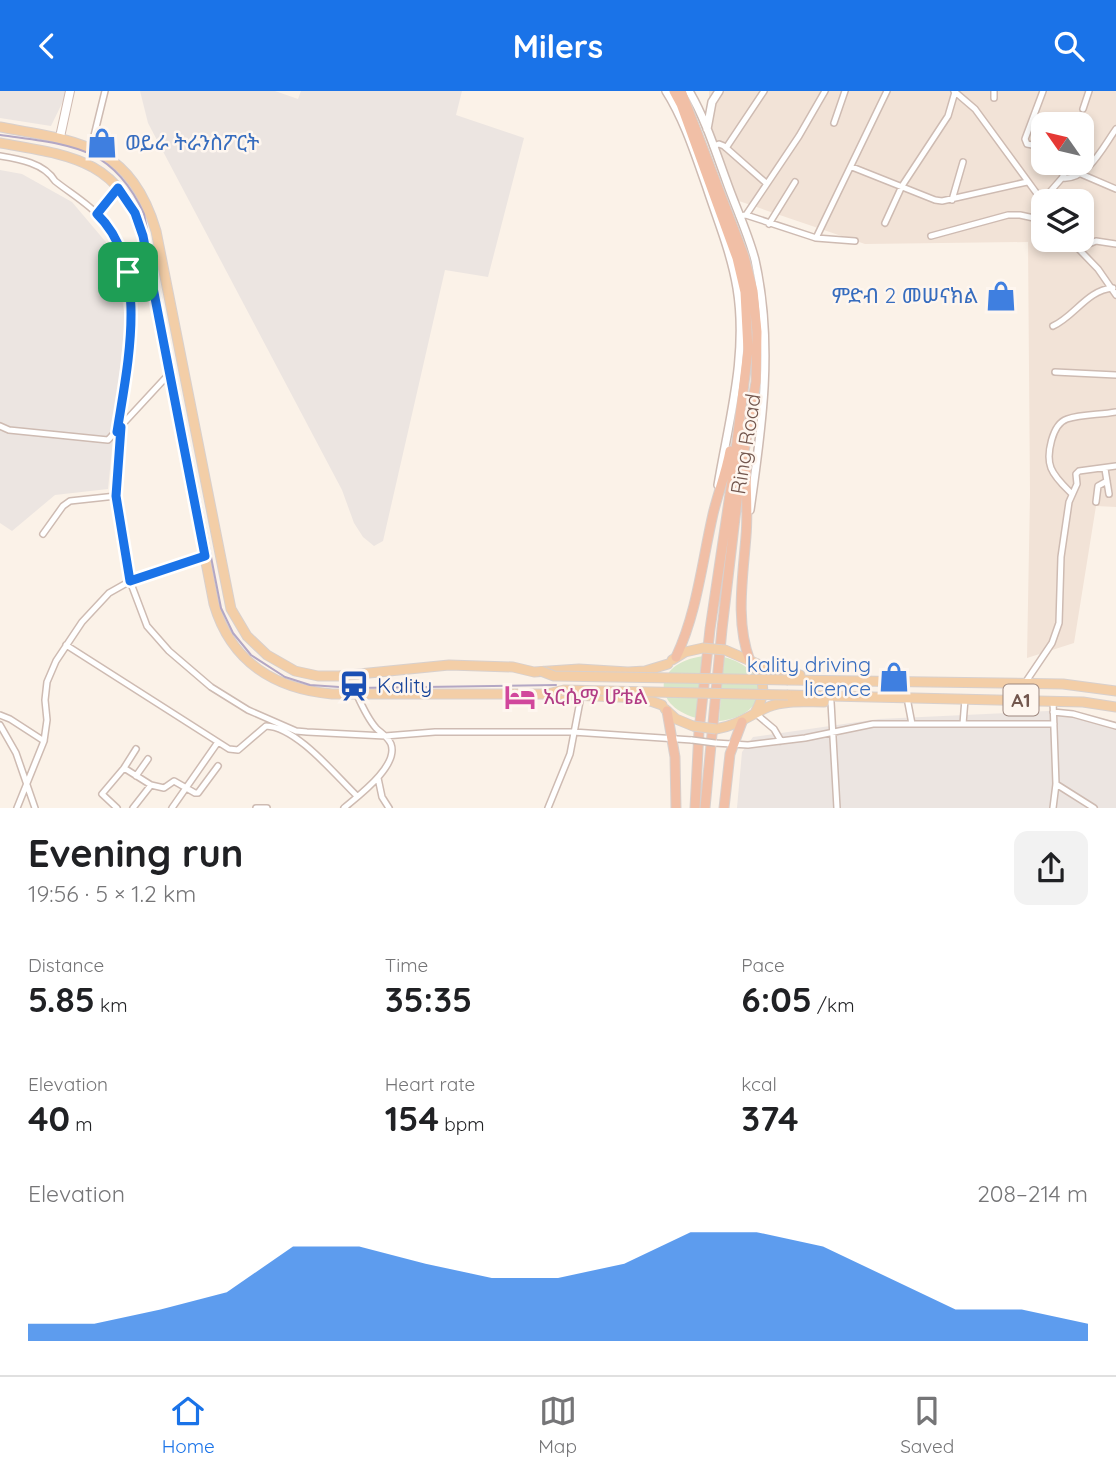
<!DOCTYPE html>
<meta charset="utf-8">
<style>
:root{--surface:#fff;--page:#f2f2f2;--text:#202124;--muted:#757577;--line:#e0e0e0;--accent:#1a73e8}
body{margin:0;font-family:Quicksand,"Noto Sans Ethiopic",sans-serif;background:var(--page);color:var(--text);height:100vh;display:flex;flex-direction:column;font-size:26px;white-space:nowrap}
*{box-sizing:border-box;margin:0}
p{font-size:23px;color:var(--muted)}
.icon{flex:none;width:38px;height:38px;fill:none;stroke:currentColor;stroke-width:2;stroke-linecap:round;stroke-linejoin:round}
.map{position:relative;height:717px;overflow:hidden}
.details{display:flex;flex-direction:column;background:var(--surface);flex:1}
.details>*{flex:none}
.needle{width:46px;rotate:304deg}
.controls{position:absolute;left:1031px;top:21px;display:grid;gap:14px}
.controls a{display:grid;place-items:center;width:63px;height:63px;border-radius:14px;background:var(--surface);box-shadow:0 4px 10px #0003;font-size:35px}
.pin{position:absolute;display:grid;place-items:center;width:60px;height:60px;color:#fff;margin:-30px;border-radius:14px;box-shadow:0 4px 10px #0006}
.round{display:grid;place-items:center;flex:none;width:74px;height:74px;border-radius:14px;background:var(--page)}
.headline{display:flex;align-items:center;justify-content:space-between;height:119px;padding:0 28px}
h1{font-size:38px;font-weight:800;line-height:52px}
.metrics{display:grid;grid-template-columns:repeat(3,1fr);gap:10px;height:119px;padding:7px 28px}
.metrics div{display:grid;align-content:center}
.metrics b{font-size:35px;font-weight:800}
.metrics small{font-size:19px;font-weight:400}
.metrics p{font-size:19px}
.chart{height:196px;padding:14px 28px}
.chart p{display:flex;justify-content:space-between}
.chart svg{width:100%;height:126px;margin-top:7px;fill:var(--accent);opacity:.7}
header{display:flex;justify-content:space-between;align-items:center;height:91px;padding:0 28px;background:var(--accent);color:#fff;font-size:32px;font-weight:800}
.dock{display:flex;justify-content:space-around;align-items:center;height:98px;border-top:2px solid var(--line);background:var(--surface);font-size:19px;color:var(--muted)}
.dock a{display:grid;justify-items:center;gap:4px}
.dock .current{color:var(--accent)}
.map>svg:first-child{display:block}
.residential{fill:#f2e3d7;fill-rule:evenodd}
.industrial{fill:#ece5e1}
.green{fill:#d8e7c8}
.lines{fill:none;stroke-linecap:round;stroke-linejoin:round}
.minor-casing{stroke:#cebbb2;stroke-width:8}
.tertiary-casing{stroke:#cebbb2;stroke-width:10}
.secondary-casing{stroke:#d0bab0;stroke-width:10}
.primary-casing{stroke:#d8d0cd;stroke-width:11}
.trunk-casing{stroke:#d8d0cd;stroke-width:11}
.minor{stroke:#fff;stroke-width:5}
.tertiary{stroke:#fff;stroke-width:7}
.secondary{stroke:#fff;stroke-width:8}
.primary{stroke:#f3cea7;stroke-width:9}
.trunk{stroke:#f1bfa6;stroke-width:9}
.tram{stroke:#b3a7c4;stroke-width:2}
.minor-bridge-casing{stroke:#cebbb2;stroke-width:8;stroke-linecap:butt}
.primary-bridge-casing{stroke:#d8d0cd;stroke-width:11;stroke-linecap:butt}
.minor-bridge{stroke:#fff;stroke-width:5}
.primary-bridge{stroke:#f3cea7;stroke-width:9}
.route-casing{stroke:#fff;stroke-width:14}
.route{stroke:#1a73e8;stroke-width:9}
.labels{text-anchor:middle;stroke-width:5;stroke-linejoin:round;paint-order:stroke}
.shield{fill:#fef6ef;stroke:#9d877e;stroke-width:2}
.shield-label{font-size:19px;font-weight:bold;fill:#73574e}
.shop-label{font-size:21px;fill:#366cbe;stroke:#fef6ef;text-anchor:end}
.street-label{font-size:21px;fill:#73574e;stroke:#fef6ef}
.transit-label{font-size:21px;fill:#164399;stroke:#fef6ef;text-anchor:start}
.hotel-label{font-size:21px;fill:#b23c85;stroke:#fef6ef;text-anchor:start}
</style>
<header><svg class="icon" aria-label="back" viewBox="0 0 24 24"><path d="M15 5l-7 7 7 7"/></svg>Milers<svg class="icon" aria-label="search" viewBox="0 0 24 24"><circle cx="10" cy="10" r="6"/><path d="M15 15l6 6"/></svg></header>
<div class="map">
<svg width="1116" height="717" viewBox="0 0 1116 717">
<rect width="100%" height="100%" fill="#fbf2e8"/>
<path class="residential" d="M709,0H1116V416L1096,415L1074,552L1027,567L1030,403L1028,151L865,153L733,108L709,35ZM1043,33H1082V72H1043ZM1043,110H1082V149H1043Z"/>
<path class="industrial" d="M0,0H68L51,35L0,27Z
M140,0H275L298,8L301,0H462L456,24L524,47L488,186L445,179L383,450L374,455L363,446L354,432L342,399L148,32Z
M0,79L22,83L72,111L116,163L125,229L108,398L55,404L12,440L0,432Z
M1069,619L1116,631V717H737L742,661L753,646L879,628Z"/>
<path class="green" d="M704,565L700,628C649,616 653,571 704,565Z
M724,566C774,579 769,625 719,630Z"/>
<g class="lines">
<g class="minor-casing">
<path id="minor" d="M954,0L975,18L1043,111
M994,7V0
M1083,18L1089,0
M834,32L845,0
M713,55L719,53L724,55L766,92
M1043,56L1027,53L1025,48L1043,0
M91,57L105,0
M726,57L764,0
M0,65C19,68 44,72 55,90C70,102 89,113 101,127C151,185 127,274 117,341
M852,76L935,109L942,110L1027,91
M1081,83L1116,98
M1062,87L1070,72
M952,109L963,71
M1042,110L1062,87C1087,90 1103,56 1116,38
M97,123L119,97
M746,124L799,45L825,0
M739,125L746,124L816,147L887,0
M885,132L902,95L948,25L955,1
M769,133L795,91
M931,145L1008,124H1020L1043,129
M816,147L855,150
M1070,149L1098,178L1116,204
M1079,157L1096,150L1116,153
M1053,235C1075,225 1087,199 1113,197
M1055,281L1116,284
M0,335L9,339L108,349L169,283
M121,336L117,417L130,490L147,535L169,560L211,596L248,619L296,640L307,641L385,645L435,641H573L692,649
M1105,378L1109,403
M1072,403C1064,395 1055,387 1051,377C1046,364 1052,333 1067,328C1082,323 1100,324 1116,321
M1096,411L1098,395L1107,390
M43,443L63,415L70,410L116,405
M66,554L229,658L238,659L266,635C297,636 336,685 357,705
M1025,592L1052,552L1059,532L1061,466L1069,411L1077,393L1076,383L1079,380L1116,375
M1053,610L1056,693L1053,717
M831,611L837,717
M908,612L912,633
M1053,621L1073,623L1116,635
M755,622L774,638L781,650
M0,624L10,628L44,650
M963,633L965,608
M0,634L16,662L35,717
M715,652L748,654L805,647L873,633H1054
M124,677L151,694
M136,685L148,668
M378,687L382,706L389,717
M1056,693L1094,717
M17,717L44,650L47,629L45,609L47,591L56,570L82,531L109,502L132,489L205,465
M117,717L102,703L124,677L136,658
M133,717L151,694L164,697L174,690L195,702H198L218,675
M172,717L218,651
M256,717H267
M344,717C358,705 399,675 391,653C388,646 381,642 376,637C368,628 362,615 357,604
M548,717L570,663L581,605"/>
</g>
<g class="tertiary-casing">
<path id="tertiary" d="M666,0C684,28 695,63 706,94C717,128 731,161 737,197C748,264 729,328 718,394
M689,0C705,27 715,59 726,89C735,115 748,142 755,169C774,253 762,336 750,419
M707,38L712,11L719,0"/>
</g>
<g class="secondary-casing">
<path id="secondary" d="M60,46L70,0"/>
</g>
<g class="primary-casing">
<path id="primary" d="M0,36C77,50 130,53 156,140L231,518L247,545L267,564L295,580L318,585H339L449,574L513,576L534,581L579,578L628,581L645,580L668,573
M0,52C69,64 120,68 143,145L214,513C231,571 275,598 332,603H547L642,607L662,614
M725,559L776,581L800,584
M672,569L685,561L703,557
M752,573C767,589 765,605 755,622
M788,589L1063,593L1116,600
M788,604L1083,611L1116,616
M665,618L676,628L693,635
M716,638C739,634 748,625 768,616C785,609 805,611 824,611"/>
</g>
<g class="trunk-casing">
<path id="trunk" d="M674,0L681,13L737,167L745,201L748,259L733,383L710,538L699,640L695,717
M681,0L744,165L753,200L757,241L756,291L740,384L722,538L705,717
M746,379C746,401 748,423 746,445C743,486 735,531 750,570
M676,566C697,522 702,471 713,423C718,402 726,382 730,360
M667,620L675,666L676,717
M724,717L730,663L742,631"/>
</g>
<use href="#minor" class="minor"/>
<use href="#tertiary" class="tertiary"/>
<use href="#secondary" class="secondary"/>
<use href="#primary" class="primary"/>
<use href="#trunk" class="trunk"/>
<path class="tram" d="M0,44C69,54 112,53 144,123L221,517L233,542L251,564L285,586L310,594L354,597L556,594"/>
<g class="minor-bridge-casing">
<path id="minor-bridge" d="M692,649L715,652"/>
</g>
<g class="primary-bridge-casing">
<path id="primary-bridge" d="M703,557L725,559
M541,580L554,585L788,589
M547,603L564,599L788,604
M693,635L716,638"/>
</g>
<use href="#minor-bridge" class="minor-bridge"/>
<use href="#primary-bridge" class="primary-bridge"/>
</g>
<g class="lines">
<g class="route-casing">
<path id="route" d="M118,97L135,122L143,145L205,465L130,490L116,405L121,336L117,341C127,276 151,175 97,123Z"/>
</g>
<use href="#route" class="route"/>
</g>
<defs>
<g id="shop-bare" transform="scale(2.415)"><path d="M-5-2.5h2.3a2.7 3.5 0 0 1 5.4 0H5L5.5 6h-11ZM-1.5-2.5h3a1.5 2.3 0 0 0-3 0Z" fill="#3f7fe0" stroke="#fef6ef" stroke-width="2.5" paint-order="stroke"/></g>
<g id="station-bare" transform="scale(2.415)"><path d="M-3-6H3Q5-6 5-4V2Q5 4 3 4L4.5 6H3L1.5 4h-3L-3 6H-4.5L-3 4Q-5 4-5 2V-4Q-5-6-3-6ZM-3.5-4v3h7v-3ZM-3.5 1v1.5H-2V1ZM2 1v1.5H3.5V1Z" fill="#1a4fb4" stroke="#fef6ef" stroke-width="2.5" paint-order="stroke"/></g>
<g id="hotel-bare" transform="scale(2.415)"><path d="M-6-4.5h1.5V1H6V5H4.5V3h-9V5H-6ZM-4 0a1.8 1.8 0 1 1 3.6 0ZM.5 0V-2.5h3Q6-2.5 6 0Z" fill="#d1479c" stroke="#fef6ef" stroke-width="2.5" paint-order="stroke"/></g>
</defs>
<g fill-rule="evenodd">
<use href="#shop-bare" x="102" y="52"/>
<use href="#shop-bare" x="1001" y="205"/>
<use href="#shop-bare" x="894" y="586"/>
<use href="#station-bare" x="354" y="595"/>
<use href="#hotel-bare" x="520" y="606"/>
</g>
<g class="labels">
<rect class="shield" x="1003.5" y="593.5" width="35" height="31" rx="5"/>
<g class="shield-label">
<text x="1021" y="616">A1</text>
</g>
<g class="shop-label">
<text x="125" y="59" text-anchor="start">ወይራ ትራንስፖርት</text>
<text x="978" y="212">ምድብ 2 መሠናክል</text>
<text x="871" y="581">kality driving<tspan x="871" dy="24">licence</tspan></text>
</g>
<g class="street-label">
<text transform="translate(746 353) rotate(-81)" y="7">Ring Road</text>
</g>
<g class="transit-label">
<text x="377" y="602">Kality</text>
</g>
<g class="hotel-label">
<text x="543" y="613">አርሴማ ሆቴል</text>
</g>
</g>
</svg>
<div class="controls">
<a><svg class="needle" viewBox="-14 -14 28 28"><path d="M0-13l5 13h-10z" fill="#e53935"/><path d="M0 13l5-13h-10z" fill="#757577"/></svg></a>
<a><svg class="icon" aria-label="layers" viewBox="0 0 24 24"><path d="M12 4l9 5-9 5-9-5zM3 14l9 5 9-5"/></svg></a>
</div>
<div class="pin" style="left:128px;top:181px;background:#1e9e55"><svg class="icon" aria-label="arrive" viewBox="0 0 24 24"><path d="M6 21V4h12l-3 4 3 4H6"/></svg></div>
</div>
<section class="details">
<div class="headline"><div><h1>Evening run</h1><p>19:56 · 5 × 1.2 km</p></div><a class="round"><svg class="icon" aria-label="share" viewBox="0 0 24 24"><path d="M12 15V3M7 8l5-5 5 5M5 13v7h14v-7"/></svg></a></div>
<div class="metrics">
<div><p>Distance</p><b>5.85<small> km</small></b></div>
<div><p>Time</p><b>35:35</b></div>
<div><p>Pace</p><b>6:05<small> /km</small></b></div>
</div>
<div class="metrics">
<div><p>Elevation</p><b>40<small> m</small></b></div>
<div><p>Heart rate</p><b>154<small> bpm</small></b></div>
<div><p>kcal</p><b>374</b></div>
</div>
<div class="chart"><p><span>Elevation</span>208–214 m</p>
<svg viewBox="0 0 160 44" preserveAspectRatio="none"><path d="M0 44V38L10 38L20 33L30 27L40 11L50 11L60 17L70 22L80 22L90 17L100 6L110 6L120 11L130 22L140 33L150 33L160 38V44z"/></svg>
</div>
</section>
<nav class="dock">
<a class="current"><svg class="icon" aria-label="home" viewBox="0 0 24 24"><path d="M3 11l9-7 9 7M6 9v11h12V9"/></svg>Home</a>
<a><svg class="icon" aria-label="map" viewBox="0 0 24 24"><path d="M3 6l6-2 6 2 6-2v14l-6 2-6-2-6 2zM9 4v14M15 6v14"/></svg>Map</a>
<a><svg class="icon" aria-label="saved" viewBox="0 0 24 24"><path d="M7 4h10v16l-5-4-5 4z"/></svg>Saved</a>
</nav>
